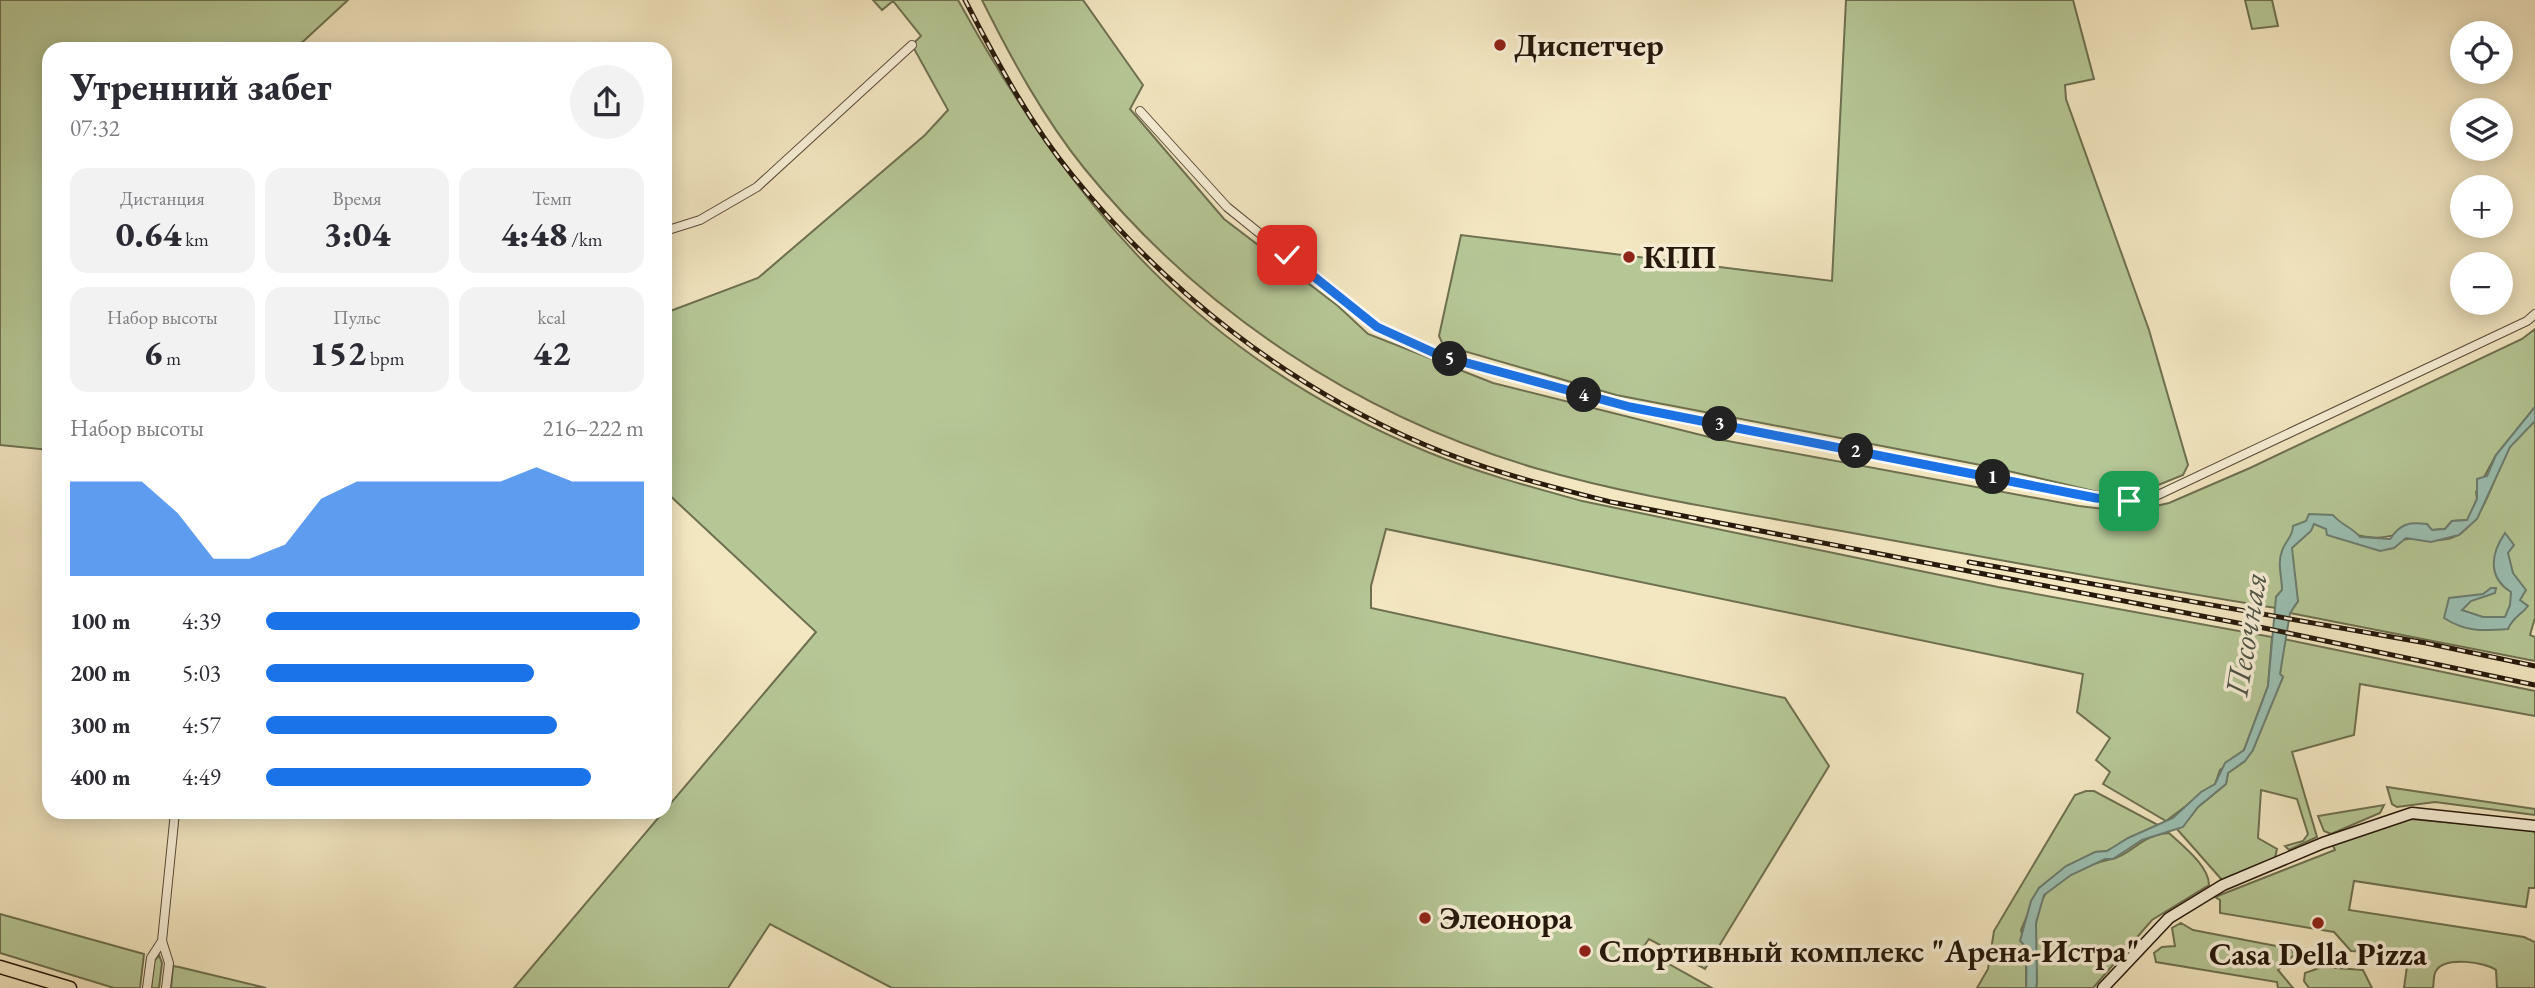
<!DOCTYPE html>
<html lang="ru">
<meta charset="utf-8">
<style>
:root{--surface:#fff;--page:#f2f2f3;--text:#2b2b33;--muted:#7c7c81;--accent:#1a73e8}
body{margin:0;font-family:"EB Garamond",serif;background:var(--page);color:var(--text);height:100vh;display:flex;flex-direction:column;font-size:26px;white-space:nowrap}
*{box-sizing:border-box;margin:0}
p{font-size:23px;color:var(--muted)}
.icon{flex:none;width:38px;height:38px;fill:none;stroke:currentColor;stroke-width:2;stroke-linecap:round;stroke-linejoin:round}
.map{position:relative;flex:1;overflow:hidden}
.side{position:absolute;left:42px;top:42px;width:630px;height:777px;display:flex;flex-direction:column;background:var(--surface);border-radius:21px;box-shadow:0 4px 18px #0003}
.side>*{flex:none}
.tools{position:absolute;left:2450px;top:21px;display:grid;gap:14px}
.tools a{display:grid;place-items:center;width:63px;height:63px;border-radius:50%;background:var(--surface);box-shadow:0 4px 18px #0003;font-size:35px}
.pin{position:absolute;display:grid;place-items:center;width:60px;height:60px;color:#fff;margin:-30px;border-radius:14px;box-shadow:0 4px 10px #0006}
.km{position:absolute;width:35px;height:35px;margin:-18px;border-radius:50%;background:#222;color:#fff;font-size:19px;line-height:35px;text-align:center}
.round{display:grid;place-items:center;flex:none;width:74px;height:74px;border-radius:37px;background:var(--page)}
.headline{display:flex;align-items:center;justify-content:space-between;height:119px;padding:0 28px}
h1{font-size:38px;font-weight:800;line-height:52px}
.figures{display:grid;grid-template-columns:repeat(3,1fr);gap:10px;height:119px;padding:7px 28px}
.figures div{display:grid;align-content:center;border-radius:18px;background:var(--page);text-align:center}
.figures b{font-size:35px;font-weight:800}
.figures small{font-size:19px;font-weight:400}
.figures p{font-size:19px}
.chart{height:196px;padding:14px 28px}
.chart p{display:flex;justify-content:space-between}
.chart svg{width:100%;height:126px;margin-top:7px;fill:var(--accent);opacity:.7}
ul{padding:0 28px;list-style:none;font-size:23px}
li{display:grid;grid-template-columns:112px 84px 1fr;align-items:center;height:52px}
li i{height:18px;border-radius:9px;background:var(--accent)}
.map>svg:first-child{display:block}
.green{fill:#b6c796;stroke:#6e7050;stroke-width:2}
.water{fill:#9bc0b3;stroke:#6c7d70;stroke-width:2}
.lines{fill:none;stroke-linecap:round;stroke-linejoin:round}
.street-casing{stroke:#594c38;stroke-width:10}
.secondary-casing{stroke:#26180b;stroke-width:13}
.primary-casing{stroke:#26180b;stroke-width:15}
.street{stroke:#f7efd7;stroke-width:8}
.secondary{stroke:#f7efd7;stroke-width:10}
.primary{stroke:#f3e7c1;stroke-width:12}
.rail-casing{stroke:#26180b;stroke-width:5}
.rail{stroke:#f7efd7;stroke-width:2.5;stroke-dasharray:8;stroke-linecap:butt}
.route-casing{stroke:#fff;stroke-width:14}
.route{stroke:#1a73e8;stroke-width:9}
.poi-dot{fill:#8f2418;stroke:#f7efd7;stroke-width:2.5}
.labels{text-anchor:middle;stroke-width:7;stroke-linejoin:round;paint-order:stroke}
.poi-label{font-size:32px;font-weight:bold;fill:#26180b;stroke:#f7efd7;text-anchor:start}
.water-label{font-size:33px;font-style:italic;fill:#4f5346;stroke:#f7efd7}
</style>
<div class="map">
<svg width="2535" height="988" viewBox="0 0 2535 988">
<rect width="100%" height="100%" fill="#f3e7c1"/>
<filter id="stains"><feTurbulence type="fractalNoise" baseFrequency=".00286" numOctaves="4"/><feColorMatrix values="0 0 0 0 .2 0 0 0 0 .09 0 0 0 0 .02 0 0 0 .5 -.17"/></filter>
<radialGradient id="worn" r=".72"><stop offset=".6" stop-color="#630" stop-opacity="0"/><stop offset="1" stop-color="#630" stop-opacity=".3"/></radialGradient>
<path class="green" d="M0,0H348L295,49H49V450L0,445Z
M873,0H958C1074,210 1202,360 1430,453C1479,473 1531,487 1582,501L1998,587L2272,637L2268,686L2244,750L2220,770L2215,784L2166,821L2103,784L2110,772L2096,760L2110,738L2077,712L2083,674L1386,529L1371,586V608L1785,698L1829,766L1705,969L1649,939L1642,949L1712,988H892L770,924L728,988H514L816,632L665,491V313L758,278L925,135L948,110L912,45L921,36L893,1L882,10Z
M982,0H1083L1143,85L1130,109L1224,219L1338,306L1368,334L1493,383L1717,439L2079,506L2129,512L2169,503L2250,468L2522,339L2535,329V407L2496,455L2476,492L2477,499L2468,520L2452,521L2445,529L2431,530L2427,524C2380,542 2373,542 2325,525L2339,538L2398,542C2417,532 2441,548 2461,533C2489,511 2492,478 2509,448C2515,438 2527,429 2535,421V618L2530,635L2535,637V661L2290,613L2298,601L2289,569L2293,533C2276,557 2283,564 2282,590L2276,597V608C2127,584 1979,556 1830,529C1732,511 1631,496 1535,468C1357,415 1201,312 1084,168C1043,117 1011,58 982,0Z
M1846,0H2073L2094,79L2065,85L2066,99L2149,330L2188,465L2183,475L2146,490L2098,492L1991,467L1616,395L1443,345L1439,336L1461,235L1832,281Z
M2245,0H2272L2278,26L2252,29Z
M2284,639L2535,691V716L2360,684L2354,735L2292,752L2317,837L2289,850L2285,846L2303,841L2308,834L2297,799L2261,790L2258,838L2277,849L2275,858L2222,880L2176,828L2183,826L2198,807L2226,784L2228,773L2245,761L2283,677L2280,674Z
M2387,787L2535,809V815L2435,802L2397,807L2392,804Z
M2086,791H2094L2158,825L2107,851L2095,852L2039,888L2021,930L2026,947V988H1977L1988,969L1994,931L2075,795Z
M2384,805L2380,813L2331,834L2324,831L2318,816Z
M2410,819L2535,830V888H2529L2526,907L2354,881L2349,910L2524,937L2535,942V988H2497L2496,970C2486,962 2444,956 2436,971C2433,975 2434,983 2433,988H2404L2408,959L2405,954L2351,951L2334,932L2220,913V900L2215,897L2335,850L2333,846L2339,838Z
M2169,833C2183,846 2209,866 2209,885L2152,920L2093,988H2036C2038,975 2034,963 2035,950C2035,934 2035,913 2043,898C2052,878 2092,863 2112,859C2132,855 2140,835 2169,833Z
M0,914L144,954L140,988H114L0,953Z
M2181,923L2193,930L2292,949L2294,955L2278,970L2293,988H2278L2277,982L2156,962L2154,953L2162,947L2175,946L2172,928Z
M159,955L162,963L159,988H151L154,961Z
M173,966L179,967L266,988H171Z
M2322,967L2363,970L2372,988H2309L2304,981L2305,973Z"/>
<path class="water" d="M2535,407V421L2510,447L2477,519L2459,535L2431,542L2406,538L2394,548L2380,551L2327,535L2326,529L2314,524L2311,531L2292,548L2298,601L2290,613L2280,674L2283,677L2253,750L2245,761L2228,773L2226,784L2198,807L2183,827L2142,840L2113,859H2105L2071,875L2044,895L2036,923L2037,982L2036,988H2026C2027,973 2026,962 2026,947L2020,941L2031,901L2039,888L2066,866L2095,852L2107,851L2128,838L2173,818L2201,792L2215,784L2225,763L2244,750L2268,686L2276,597L2282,590C2282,577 2277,563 2282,551C2285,541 2293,537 2293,526L2306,521L2309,514L2333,515C2341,525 2352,527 2360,537L2390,539C2401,523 2409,522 2427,524L2432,530L2445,529L2452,521L2467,520L2477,499V479L2487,476L2496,455Z
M2505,533L2514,545L2508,553L2513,573L2526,590L2520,600L2528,606C2520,616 2513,617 2508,629C2482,631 2466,632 2444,618L2449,598L2483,594L2491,588H2496L2495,593L2471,601L2462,610L2483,617H2505L2510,605L2511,592C2487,577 2491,553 2505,533Z"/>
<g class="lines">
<g class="street-casing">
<path id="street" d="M1140,111L1227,207L1346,303L1377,327L1441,356L1630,407L2097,498L2129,501L2158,495L2527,321L2535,314
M665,231L700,220L757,187L912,45
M147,988L151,958L162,941
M166,988L169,963L162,941L175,812"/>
</g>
<g class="secondary-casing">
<path id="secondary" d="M2103,988L2169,918L2223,885L2323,843L2412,813L2535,826"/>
</g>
<g class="primary-casing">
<path id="primary" d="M0,967L70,988"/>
</g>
<use href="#street" class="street"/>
<use href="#secondary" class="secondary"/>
<use href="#primary" class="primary"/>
<g class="rail-casing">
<path id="rail" d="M965,0C996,60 1030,124 1073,176C1167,292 1286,385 1423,444C1484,470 1548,486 1611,502L2264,628L2535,685
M1969,562L2426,643L2535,666"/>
</g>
<use href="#rail" class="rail"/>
</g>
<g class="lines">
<g class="route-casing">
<path id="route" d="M1287,255L1377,327L1441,356L1630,407L2096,498L2129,501"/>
</g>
<use href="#route" class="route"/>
</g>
<g class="poi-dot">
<circle cx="1500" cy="45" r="7"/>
<circle cx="1629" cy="257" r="7"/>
<circle cx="1425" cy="918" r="7"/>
<circle cx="2318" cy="923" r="7"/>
<circle cx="1585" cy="951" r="7"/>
</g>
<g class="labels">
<g class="poi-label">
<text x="1514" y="56">Диспетчер</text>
<text x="1643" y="268">КПП</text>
<text x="1439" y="929">Элеонора</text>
<text x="1599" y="962">Спортивный комплекс "Арена-Истра"</text>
<text x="2318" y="965" text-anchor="middle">Casa Della Pizza</text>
</g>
<g class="water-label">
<text transform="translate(2245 634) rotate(-81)" y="12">Песочная</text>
</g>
</g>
<rect width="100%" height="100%" filter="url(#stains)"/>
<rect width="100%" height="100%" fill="url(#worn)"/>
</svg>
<div class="tools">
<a><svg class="icon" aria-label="locate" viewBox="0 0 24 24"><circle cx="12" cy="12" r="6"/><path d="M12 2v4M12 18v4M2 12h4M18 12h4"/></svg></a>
<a><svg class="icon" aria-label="layers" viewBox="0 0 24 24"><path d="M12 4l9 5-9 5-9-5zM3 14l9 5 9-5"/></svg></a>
<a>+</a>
<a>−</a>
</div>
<div class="pin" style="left:2129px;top:501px;background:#1e9e55"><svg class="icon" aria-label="arrive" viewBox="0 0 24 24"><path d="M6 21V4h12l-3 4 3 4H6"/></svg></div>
<div class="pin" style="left:1287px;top:255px;background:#d93025"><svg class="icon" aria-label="check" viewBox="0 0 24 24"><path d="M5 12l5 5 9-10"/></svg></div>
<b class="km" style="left:1993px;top:477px">1</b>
<b class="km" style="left:1856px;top:451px">2</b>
<b class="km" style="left:1720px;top:424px">3</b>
<b class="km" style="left:1584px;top:395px">4</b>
<b class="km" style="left:1450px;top:359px">5</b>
<section class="side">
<div class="headline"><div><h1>Утренний забег</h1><p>07:32</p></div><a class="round"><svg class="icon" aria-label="share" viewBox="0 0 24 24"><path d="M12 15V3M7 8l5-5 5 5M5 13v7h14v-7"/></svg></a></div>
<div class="figures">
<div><p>Дистанция</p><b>0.64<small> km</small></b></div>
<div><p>Время</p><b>3:04</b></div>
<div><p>Темп</p><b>4:48<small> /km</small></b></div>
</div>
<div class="figures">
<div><p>Набор высоты</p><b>6<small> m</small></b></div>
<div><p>Пульс</p><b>152<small> bpm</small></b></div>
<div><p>kcal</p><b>42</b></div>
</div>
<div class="chart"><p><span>Набор высоты</span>216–222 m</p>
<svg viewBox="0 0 160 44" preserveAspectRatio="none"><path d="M0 44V11L10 11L20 11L30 22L40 38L50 38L60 33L70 17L80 11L90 11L100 11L110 11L120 11L130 6L140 11L150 11L160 11V44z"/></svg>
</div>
<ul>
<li><b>100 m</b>4:39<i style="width:99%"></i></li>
<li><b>200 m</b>5:03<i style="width:71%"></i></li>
<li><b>300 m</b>4:57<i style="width:77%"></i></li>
<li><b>400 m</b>4:49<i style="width:86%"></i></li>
</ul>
</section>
</div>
